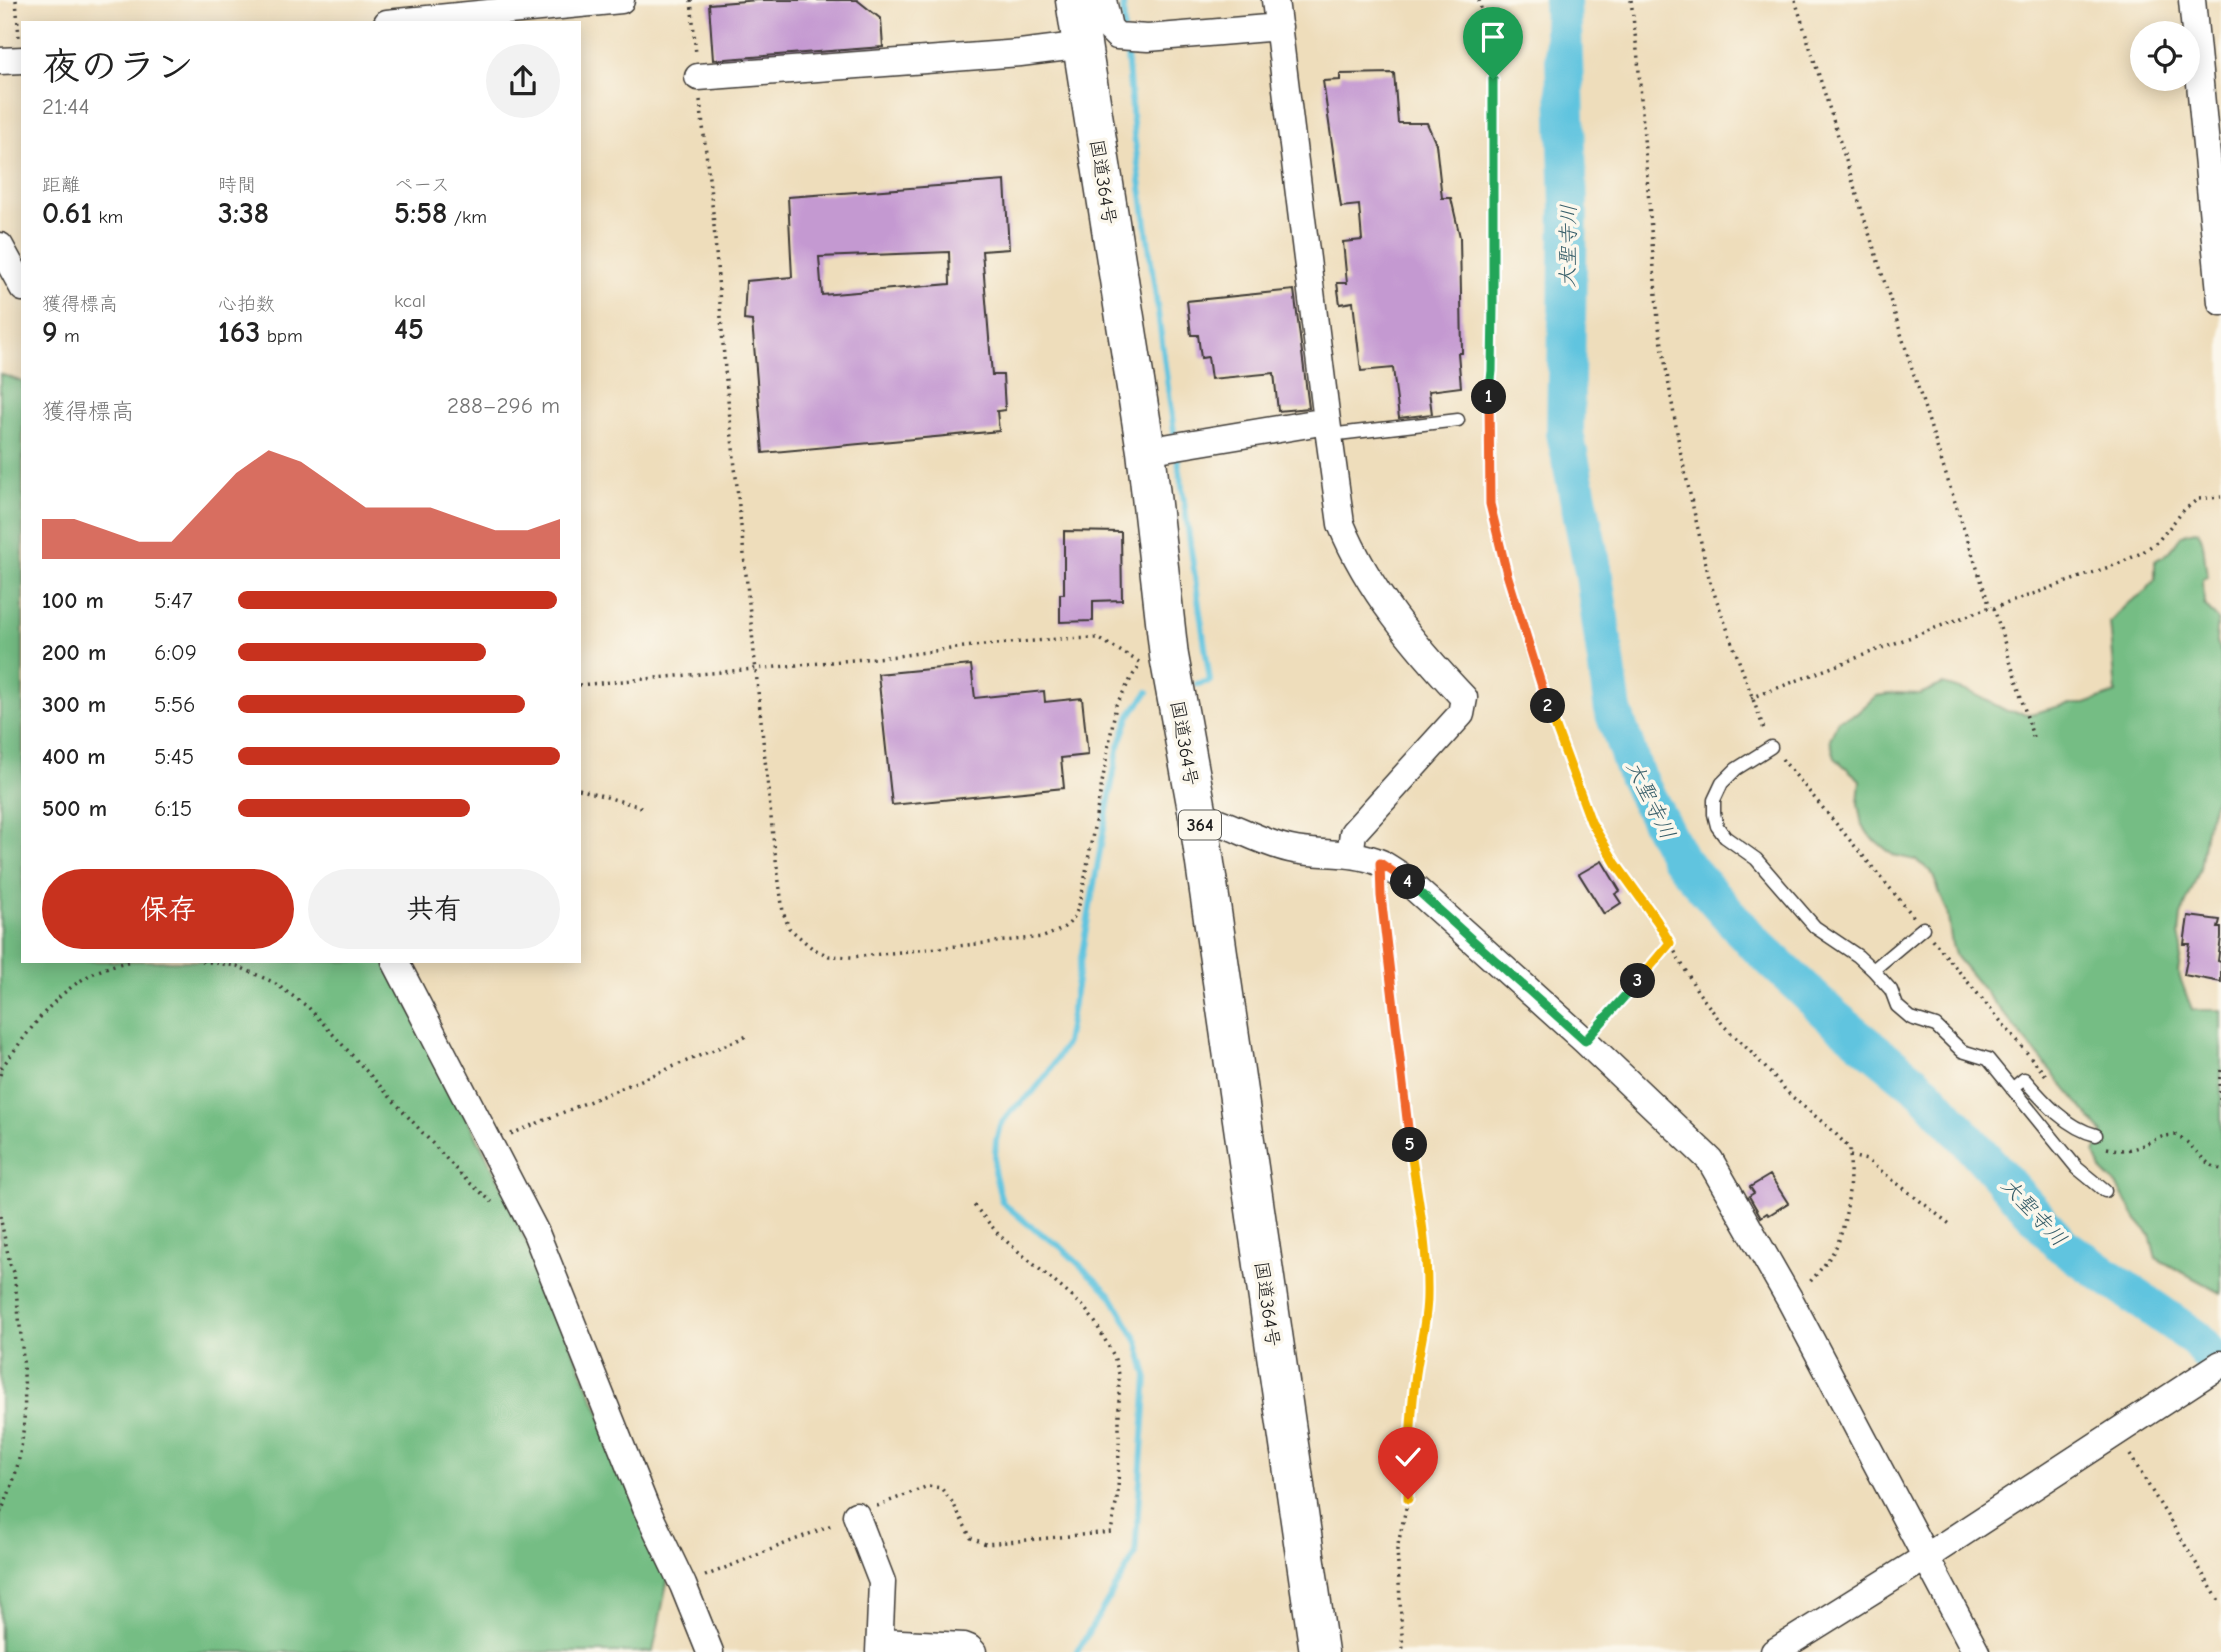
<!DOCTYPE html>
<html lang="ja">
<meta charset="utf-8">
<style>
:root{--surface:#fff;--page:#f2f2f2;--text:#222;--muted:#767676;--accent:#c8321e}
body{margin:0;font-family:"Comic Neue","Klee One",sans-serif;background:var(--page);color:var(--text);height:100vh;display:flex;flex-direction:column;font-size:26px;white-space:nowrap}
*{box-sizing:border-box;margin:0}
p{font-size:23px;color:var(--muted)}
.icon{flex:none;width:38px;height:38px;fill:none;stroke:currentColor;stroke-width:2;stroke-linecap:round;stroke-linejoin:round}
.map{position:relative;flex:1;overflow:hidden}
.details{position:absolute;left:21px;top:21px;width:560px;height:942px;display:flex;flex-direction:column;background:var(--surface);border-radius:0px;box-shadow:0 4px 18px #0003}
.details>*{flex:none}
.controls{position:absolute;left:2130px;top:21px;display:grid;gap:14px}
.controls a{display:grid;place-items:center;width:70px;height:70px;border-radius:50%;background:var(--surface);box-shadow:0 4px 18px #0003;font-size:35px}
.pin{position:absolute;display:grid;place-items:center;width:60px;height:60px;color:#fff;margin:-72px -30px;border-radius:50% 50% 50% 0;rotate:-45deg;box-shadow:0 0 7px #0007}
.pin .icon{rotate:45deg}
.km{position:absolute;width:35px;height:35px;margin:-18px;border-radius:50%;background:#222;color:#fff;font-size:19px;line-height:35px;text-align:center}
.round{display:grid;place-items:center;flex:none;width:74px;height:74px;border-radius:37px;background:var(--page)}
.summary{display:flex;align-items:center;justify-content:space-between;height:119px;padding:0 21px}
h1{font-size:38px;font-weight:700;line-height:52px}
.stats{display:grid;grid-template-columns:repeat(3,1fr);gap:10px;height:119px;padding:7px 21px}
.stats div{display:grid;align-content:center}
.stats b{font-size:30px;font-weight:700}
.stats small{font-size:19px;font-weight:400}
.stats p{font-size:19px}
.chart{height:196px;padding:14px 21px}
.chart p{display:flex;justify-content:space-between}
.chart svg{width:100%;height:126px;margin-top:7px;fill:var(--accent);opacity:.7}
.action{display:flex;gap:14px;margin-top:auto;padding:14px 21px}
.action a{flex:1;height:80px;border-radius:42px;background:var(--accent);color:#fff;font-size:28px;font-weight:700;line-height:80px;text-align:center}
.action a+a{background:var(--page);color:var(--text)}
ul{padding:0 21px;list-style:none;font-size:23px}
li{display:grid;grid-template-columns:112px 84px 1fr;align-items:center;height:52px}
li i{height:18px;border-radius:9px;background:var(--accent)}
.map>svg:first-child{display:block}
.forest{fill:#74bd84;stroke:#486c50;stroke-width:2}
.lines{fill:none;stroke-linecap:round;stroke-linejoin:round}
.stream{stroke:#61c4df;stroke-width:6}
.river{stroke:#61c4df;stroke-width:38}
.building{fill:#c499d1;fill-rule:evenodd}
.lane-casing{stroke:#3c3934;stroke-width:15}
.street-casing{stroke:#3c3934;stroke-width:29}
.highway-casing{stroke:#3c3934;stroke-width:41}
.path{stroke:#3c3934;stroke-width:3.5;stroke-dasharray:2 5;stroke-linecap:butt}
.lane{stroke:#fff;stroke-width:12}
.street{stroke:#fff;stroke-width:26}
.highway{stroke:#fff;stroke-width:38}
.split-1-casing{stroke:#fff;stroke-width:14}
.split-2-casing{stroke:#fff;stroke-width:14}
.split-3-casing{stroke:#fff;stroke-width:14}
.split-4-casing{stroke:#fff;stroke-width:14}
.split-5-casing{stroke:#fff;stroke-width:14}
.split-6-casing{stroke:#fff;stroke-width:14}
.split-1{stroke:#22a559;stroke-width:9}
.split-2{stroke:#f0652b;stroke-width:9}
.split-3{stroke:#f5b400;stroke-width:9}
.split-4{stroke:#22a559;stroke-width:9}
.split-5{stroke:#f0652b;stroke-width:9}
.split-6{stroke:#f5b400;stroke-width:9}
.labels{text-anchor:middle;stroke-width:7;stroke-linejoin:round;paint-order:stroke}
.shield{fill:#fbf7ec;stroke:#5f5e5a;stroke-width:2}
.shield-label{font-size:18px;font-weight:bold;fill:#1c1c1c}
.street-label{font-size:19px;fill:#1c1c1c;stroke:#fbf7ec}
.water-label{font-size:21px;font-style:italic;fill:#385f6a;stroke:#fbf7ec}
</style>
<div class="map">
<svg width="2221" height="1652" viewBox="0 0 2221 1652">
<rect width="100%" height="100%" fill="#fbf7ec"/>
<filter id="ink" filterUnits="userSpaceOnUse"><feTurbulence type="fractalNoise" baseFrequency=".0143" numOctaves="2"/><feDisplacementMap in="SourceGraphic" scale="14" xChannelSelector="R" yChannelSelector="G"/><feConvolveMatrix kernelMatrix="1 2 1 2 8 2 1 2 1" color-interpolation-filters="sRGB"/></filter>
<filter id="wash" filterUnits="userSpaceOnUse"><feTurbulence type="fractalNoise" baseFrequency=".00686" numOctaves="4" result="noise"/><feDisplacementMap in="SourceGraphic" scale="28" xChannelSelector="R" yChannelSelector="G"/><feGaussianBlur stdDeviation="1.57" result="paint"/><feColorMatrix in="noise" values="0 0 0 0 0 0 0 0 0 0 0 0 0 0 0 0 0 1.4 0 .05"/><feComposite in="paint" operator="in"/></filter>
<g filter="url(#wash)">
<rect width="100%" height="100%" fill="#edb"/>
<path class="forest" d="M0,374L23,382V961H387L502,1186L669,1573L653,1652H0Z
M2198,531C2206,542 2203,562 2208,577L2203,579L2204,604L2218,620L2216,642L2221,653V780L2206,829L2200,869L2181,916L2179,935L2182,948L2178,972L2192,1010H2221V1293L2156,1258L2150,1235L2137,1220L2117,1186L2101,1170L2095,1154L2103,1133L1956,957L1952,945L1947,911L1931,871L1915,860L1893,855L1870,836L1862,825L1858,804L1860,780L1835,758L1830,739L1838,720L1856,714L1876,696L1897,693L1920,694L1943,684L1970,692L2007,711L2030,714L2068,704H2085L2116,693L2110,622L2126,605L2146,591L2155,579V561C2159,558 2167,555 2170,551C2182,539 2176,533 2198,531Z"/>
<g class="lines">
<path class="stream" d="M1123,0L1124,29
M1126,43L1134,135L1175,439
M1177,453L1210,681L1197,684
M1077,1652L1135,1555L1147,1376L1138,1342L1111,1295L1061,1247L1029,1225L1002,1202L994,1171L996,1141L1000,1125L1012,1110L1033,1092L1048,1073L1066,1043L1118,749L1130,715L1148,692"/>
<path class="river" d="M1562,0L1569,207L1565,433L1594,576L1613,711L1636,776L1679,858L1752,941L1833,1017L1925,1092L2062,1245L2195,1338L2221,1369"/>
</g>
<g id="blocks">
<path class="building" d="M758,0H857L881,19L883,47L713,60L709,4Z
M1394,73L1398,123H1427L1436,144L1442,198H1451L1460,237L1462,353H1458L1461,387L1429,391L1432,414L1399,418L1393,368L1361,371L1353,302L1340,304L1337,283H1347L1343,242L1362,240L1359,205L1341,207L1323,81L1340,80V74Z
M1005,181L1009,249L982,251L992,375H1003L1005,410L997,411L999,431L763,453L752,321L744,320L746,281L792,277L788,197ZM949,252L950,284L822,295L819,257Z
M1294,290L1309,408L1278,411L1274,373L1211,379L1208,357L1201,358L1198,335H1191L1187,301Z
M1064,531L1121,532L1122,600L1093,601V621L1060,622V594H1064Z
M971,665L975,698L1044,691L1045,702L1082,698L1088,755L1061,758L1064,788L892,805L878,674Z
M1602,861L1620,891L1615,894L1621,903L1604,914L1579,874Z
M2188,916L2220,920L2218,928H2221V937L2218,961L2221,962V982L2184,975L2190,944H2184Z
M1770,1175L1788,1203L1769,1215L1767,1213L1761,1217L1749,1196L1754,1193L1750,1187Z"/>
</g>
</g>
<g filter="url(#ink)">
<use href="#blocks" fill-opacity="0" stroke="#3c3934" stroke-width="2"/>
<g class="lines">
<g class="lane-casing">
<path id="lane" d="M1329,435L1458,420
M1771,747L1736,769L1722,783L1714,800V814L1717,826L1725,837L1756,859L1815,927L1858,956L1873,970L1891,990L1897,1006L1911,1018L1936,1026L1962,1051L1988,1059L2077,1168L2105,1191
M1873,970L1923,928
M2012,1089L2024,1079C2043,1101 2067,1128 2096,1135"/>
</g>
<g class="street-casing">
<path id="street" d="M1103,0L1109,28L1117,36L1148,38L1279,27
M1275,0L1327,421L1341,524C1368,590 1415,646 1464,698L1461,714L1353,833L1350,855
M2192,0L2221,302
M387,23L621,0
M0,61L23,60
M698,77L1020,53L1084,45
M0,246L23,288
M1146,451L1327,421
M1198,815C1230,823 1258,842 1290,849C1320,856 1353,850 1381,863C1388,867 1394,871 1400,875L1585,1041L1710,1160L1790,1300L1976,1652
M395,961L536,1233L646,1508L683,1585L710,1652
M856,1515L882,1582L879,1652
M880,1642L964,1646L969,1648L973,1652
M1774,1652L1926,1557L2221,1364"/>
</g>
<g class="highway-casing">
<path id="highway" d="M1075,0L1146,451L1169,656L1198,815L1319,1652"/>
</g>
<path class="path" d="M16,0L19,37
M691,0L696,54
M1479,0L1490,46L1493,79V307L1492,371L1489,390L1491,504L1507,574L1557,733L1591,822L1616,864L1657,921L1698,992L1724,1026L1755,1056L1790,1095L1832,1130L1850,1149C1851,1177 1849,1210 1840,1237C1835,1254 1820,1270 1809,1283
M1631,0L1638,59L1658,321L1680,450L1710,582L1765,732
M1795,0L1943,466L1990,607
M700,100L713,213L725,370L773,837L783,912L789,928L812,948L829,956L852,957L1043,937C1070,927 1075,922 1082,894L1116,705L1133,675L1140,666
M1994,608L2033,737
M579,685L897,656L972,646L1059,639L1098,638L1139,662
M1751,698L1990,607L1994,608L2120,563L2143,552L2158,541L2184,510L2198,499L2221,497
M1782,759L1914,917
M579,789L644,808
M1381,889L1410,1144L1423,1235L1427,1295L1426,1317L1419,1353L1411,1413L1408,1499L1397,1549L1403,1652
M1932,939L2048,1078
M202,961L237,966L273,982L308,1007L463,1177L492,1202
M1600,1024L1670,943
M2221,1070L2219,1083L2221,1109
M0,1075L2,1067C39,1018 68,971 133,961
M511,1134L747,1036
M2107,1148C2142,1156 2146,1136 2175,1135C2194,1142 2201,1165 2221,1169
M1850,1156L1867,1160L1951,1225
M0,1216L10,1264L14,1272C22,1352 39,1438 0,1513
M2130,1455L2221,1604
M877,1506L928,1486L941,1488L953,1503L971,1538L986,1544L1111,1532L1118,1493L1119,1443V1374L1114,1356L1095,1322L1083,1306L999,1235L973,1204
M705,1576L834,1524"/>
<use href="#lane" class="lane"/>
<use href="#street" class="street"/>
<use href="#highway" class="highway"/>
</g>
</g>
<g class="lines" filter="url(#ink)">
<g class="split-1-casing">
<path id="split-1" d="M1489,397L1492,371L1493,307V79"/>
</g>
<g class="split-2-casing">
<path id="split-2" d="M1489,397L1490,504L1507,574L1548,706"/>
</g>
<g class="split-3-casing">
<path id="split-3" d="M1548,706L1591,822L1616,864L1657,921L1670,943L1638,981"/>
</g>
<g class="split-4-casing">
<path id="split-4" d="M1408,882L1585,1041L1638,981"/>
</g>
<g class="split-5-casing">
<path id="split-5" d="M1408,882L1380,863L1381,896L1410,1145"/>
</g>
<g class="split-6-casing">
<path id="split-6" d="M1408,1499C1409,1459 1410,1420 1415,1381C1418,1352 1427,1324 1427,1295C1428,1245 1417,1195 1410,1145"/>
</g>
<use href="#split-1" class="split-1"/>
<use href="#split-2" class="split-2"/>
<use href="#split-3" class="split-3"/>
<use href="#split-4" class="split-4"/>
<use href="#split-5" class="split-5"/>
<use href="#split-6" class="split-6"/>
</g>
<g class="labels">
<rect class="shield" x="1179" y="810.5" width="42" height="29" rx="5"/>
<g class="shield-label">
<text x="1200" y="831">364</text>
</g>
<g class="street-label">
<text transform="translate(1104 182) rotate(81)" y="7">国道364号</text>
<text transform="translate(1185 743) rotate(80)" y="7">国道364号</text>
<text transform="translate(1268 1304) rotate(82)" y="7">国道364号</text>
</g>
<g class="water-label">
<text transform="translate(1568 246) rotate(-89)" y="7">大聖寺川</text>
<text transform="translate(1651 800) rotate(64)" y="7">大聖寺川</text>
<text transform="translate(2034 1212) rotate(47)" y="7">大聖寺川</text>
</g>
</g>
</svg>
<div class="controls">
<a><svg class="icon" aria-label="locate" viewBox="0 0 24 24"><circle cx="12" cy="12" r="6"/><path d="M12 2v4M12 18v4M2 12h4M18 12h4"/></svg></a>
</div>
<div class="pin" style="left:1493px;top:79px;background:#1e9e55"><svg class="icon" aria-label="arrive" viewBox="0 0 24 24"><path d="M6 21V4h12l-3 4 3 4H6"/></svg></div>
<div class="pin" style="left:1408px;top:1499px;background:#d93025"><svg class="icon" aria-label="check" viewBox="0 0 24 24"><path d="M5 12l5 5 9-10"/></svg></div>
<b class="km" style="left:1489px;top:397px">1</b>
<b class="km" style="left:1548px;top:706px">2</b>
<b class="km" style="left:1638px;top:981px">3</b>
<b class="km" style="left:1408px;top:882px">4</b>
<b class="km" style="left:1410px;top:1145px">5</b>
<section class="details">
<div class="summary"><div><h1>夜のラン</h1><p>21:44</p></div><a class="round"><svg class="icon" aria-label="share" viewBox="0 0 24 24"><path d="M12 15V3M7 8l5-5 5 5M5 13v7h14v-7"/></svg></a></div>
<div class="stats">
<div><p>距離</p><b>0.61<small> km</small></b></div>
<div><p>時間</p><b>3:38</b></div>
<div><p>ペース</p><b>5:58<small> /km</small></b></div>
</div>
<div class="stats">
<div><p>獲得標高</p><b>9<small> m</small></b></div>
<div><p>心拍数</p><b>163<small> bpm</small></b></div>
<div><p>kcal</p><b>45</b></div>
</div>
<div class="chart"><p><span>獲得標高</span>288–296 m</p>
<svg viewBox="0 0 160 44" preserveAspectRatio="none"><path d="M0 44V30L10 30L20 34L30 38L40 38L50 26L60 14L70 6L80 10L90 18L100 26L110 26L120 26L130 30L140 34L150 34L160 30V44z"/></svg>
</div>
<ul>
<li><b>100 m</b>5:47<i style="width:99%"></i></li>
<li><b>200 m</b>6:09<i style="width:77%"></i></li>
<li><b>300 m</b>5:56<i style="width:89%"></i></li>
<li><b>400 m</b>5:45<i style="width:100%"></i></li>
<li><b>500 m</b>6:15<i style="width:72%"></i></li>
</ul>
<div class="action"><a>保存</a><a>共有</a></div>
</section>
</div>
